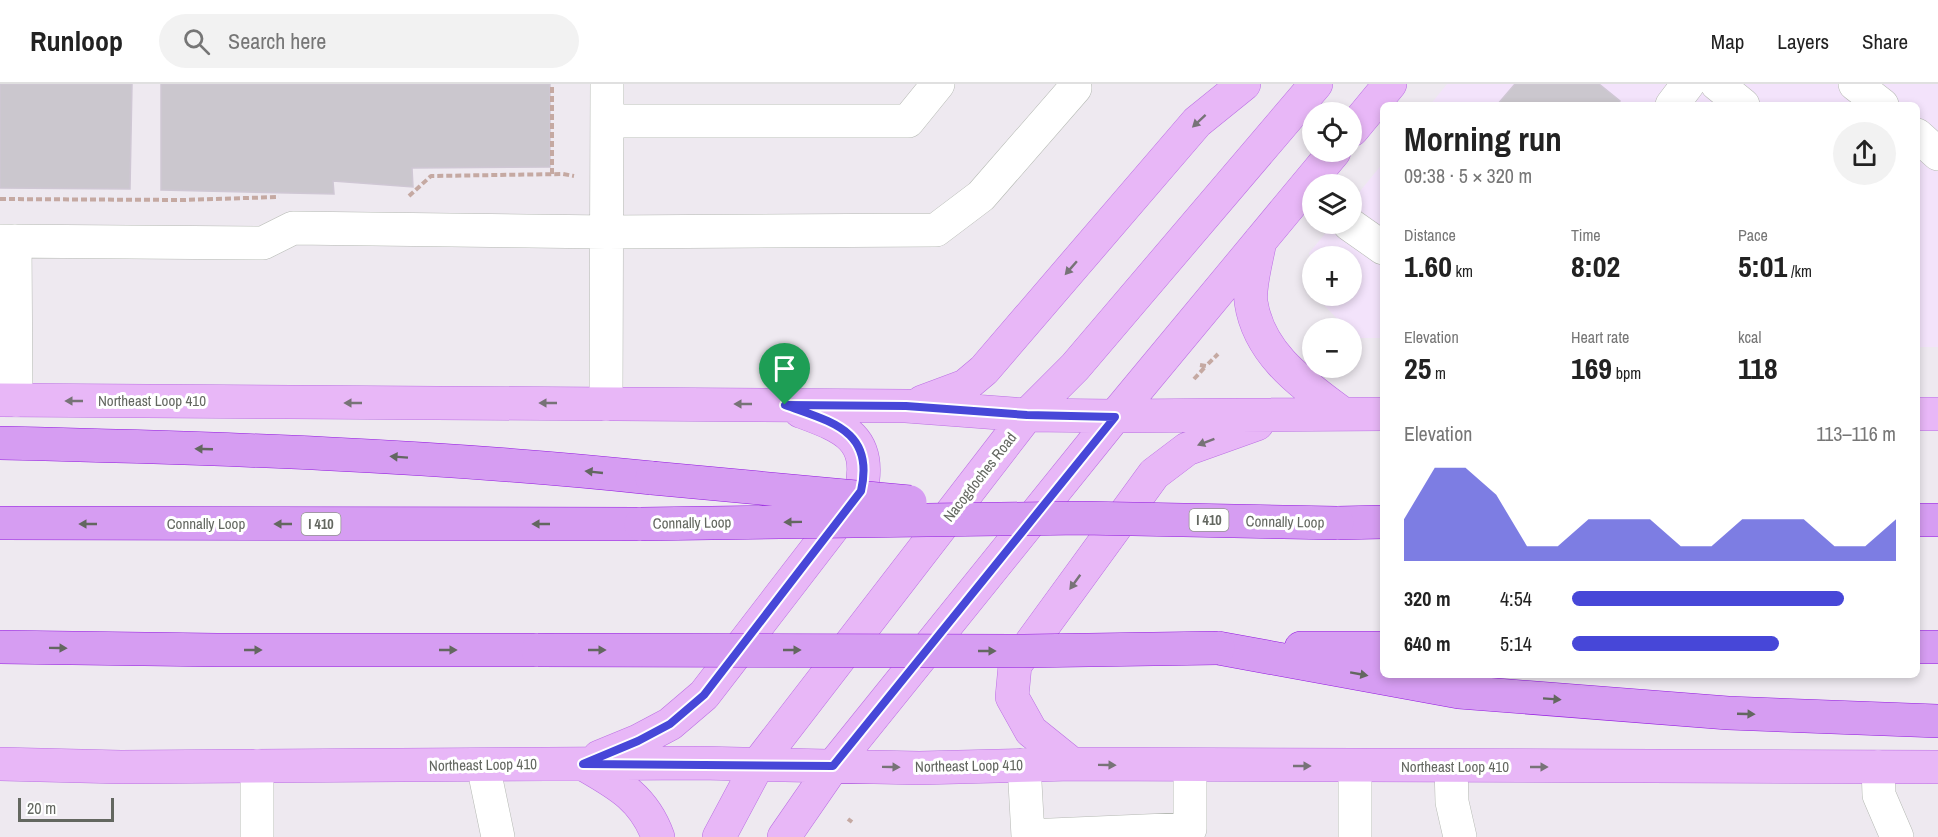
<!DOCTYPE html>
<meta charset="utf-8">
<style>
:root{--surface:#fff;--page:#f2f2f2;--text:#222;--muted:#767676;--line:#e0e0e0;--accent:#4747d8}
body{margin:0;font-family:"Archivo Narrow",sans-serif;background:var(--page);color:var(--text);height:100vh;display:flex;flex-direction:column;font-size:22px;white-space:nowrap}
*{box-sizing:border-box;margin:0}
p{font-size:20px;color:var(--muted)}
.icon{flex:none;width:33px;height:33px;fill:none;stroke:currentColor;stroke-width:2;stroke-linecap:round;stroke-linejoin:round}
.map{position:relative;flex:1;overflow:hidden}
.side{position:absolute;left:1380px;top:18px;width:540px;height:576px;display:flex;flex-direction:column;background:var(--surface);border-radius:9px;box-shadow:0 3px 9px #0003}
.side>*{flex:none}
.fabs{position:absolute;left:1302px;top:18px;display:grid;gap:12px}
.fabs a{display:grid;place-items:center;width:60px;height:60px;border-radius:50%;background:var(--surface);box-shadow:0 3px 9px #0003;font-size:30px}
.scale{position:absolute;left:18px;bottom:15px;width:96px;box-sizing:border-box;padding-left:6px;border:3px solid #636760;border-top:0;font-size:16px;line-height:21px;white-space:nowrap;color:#636760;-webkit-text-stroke:4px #fff;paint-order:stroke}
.pin{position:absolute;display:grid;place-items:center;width:51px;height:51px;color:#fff;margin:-62px -26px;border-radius:50% 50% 50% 0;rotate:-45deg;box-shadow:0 0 6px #0007}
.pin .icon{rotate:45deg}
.round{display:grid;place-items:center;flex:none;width:63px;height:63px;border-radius:32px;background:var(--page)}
.summary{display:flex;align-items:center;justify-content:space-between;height:102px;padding:0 24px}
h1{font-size:33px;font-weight:700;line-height:45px}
.metrics{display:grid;grid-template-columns:repeat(3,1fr);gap:9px;height:102px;padding:6px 24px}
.metrics div{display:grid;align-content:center}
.metrics b{font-size:30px;font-weight:700}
.metrics small{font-size:16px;font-weight:400}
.metrics p{font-size:16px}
.chart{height:168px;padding:12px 24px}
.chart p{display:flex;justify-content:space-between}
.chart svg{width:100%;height:108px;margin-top:6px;fill:var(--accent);opacity:.7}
ul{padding:0 24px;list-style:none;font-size:20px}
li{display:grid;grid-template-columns:96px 72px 1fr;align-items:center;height:45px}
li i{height:15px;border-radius:8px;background:var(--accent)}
header{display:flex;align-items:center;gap:36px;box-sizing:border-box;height:84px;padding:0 30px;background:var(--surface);border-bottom:2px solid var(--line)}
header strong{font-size:28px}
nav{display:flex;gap:33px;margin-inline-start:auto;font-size:21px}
.search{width:420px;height:54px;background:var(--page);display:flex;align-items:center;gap:15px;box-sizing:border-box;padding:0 21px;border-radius:33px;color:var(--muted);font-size:22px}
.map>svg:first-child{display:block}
.commercial{fill:#f3e3fb}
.building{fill:#cbc7ce;stroke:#cfc7d4;stroke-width:1.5}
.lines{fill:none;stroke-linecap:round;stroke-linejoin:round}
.minor-casing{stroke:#b5b9b3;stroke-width:34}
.major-casing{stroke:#ba6fe3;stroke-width:34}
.highway-casing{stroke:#9219df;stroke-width:34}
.path{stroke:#c5a9a2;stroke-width:4;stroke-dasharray:6 3;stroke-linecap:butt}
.minor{stroke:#fff;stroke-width:33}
.major{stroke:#e8b7f7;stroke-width:33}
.highway{stroke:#d69df2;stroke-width:33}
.highway-bridge-casing{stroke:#9219df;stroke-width:34;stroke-linecap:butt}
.highway-bridge{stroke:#d69df2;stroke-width:33}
.oneway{fill:#777377}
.oneway2{fill:#636760}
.route-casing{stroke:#fff;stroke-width:12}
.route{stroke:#4747d8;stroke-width:8}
.labels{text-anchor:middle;stroke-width:6;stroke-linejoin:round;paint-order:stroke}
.shield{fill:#fff;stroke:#929590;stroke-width:1.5}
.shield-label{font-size:14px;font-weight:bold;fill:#636760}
.street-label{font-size:15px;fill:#636760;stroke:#fff}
</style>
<header>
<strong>Runloop</strong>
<div class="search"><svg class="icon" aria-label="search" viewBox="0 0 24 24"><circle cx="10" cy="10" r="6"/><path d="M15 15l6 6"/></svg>Search here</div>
<nav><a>Map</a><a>Layers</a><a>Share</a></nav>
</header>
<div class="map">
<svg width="1938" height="753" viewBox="0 0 1938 753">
<rect width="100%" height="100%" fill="#eee9f0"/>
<path class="commercial" d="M1447,0H1938V263H1917V21H1430Z
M1383,79V254H1355L1352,250V244H1346L1322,219L1320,212H1352V172H1312V182L1309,169L1333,140H1352V117Z"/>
<path class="building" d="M0,0H132L130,105L0,104Z
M161,0H550V83L412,84L413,103L333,97L334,110L161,106Z
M1515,0H1599L1620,17L1618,21H1497Z"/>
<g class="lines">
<g class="minor-casing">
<path id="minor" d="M1717,0L1743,21
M1855,0L1882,21
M1672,21L1688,0
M607,37H908L938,0
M1917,51L1938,70
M1349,140L1383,164
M0,157L263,159L293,144L607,148L936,146L981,112L1075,4
M15,157L16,316
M606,320L607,0
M483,681L498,753
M1024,681L1028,752L1190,745V681
M257,682V753
M1355,682V753
M1451,683L1452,718L1460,753
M1878,683L1879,711L1897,753"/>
</g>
<g class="major-casing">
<path id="major" d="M1352,46L1390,0
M1260,157C1257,174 1249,202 1251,218C1259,271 1303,300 1343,330
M0,316L906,322L1027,331L1115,332L1383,330
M922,318L965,302L984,286L1197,38L1244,0
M1917,330H1938
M599,673L638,657L670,640L704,611L861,407C873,353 843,343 800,327
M0,680L121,683L700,679L919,684L1072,680L1938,683
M1072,680L1031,647L1012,613L1015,581L1154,390L1187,365L1257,340
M585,681C618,700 644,714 658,753
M719,753L758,680L1027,331L1075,283L1316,0
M784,753L833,682L1115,332L1334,68"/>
</g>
<g class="highway-casing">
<path id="highway" d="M0,359C218,364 435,371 652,394
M1917,436H1938
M0,439L641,440
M1337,439L1383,438
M0,563L217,566H538
M1917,563H1938
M1218,564L1459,608L1728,629L1938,637
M1301,564H1383"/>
</g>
<path class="path" d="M552,90V0
M409,112L431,92L563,90L574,92
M0,115L182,116L279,113
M1200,281L1206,282L1218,270
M1194,295L1206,282
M848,735L852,738"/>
<use href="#minor" class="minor"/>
<use href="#major" class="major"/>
<use href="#highway" class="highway"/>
<g class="highway-bridge-casing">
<path id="highway-bridge" d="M652,394L910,418
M641,440L1082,434L1337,439
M538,566L1024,567L1218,564"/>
</g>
<use href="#highway-bridge" class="highway-bridge"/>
</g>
<defs><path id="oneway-solid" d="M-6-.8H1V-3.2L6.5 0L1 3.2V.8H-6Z" transform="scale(1.5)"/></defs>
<g class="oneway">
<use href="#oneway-solid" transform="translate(1199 37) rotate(137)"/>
<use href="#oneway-solid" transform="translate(1071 184) rotate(131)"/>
<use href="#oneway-solid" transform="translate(74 317) rotate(-180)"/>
<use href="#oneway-solid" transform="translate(353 319) rotate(-180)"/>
<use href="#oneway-solid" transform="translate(548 319) rotate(-180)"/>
<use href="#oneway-solid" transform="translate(743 320) rotate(-180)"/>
<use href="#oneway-solid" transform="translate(1206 358) rotate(159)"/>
<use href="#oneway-solid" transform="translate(1075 498) rotate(126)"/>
<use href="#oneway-solid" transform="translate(1107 681) rotate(1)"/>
<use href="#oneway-solid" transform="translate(1302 682)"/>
<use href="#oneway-solid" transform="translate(891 683) rotate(1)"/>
<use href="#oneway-solid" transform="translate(1539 683)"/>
</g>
<g class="oneway2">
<use href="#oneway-solid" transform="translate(204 365) rotate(-178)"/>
<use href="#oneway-solid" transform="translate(399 373) rotate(-176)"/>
<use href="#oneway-solid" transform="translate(594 388) rotate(-174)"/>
<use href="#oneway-solid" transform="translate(793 438) rotate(179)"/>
<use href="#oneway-solid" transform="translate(88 440) rotate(-180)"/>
<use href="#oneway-solid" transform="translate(283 440) rotate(-180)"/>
<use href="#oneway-solid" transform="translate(541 440) rotate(-180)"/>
<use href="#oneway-solid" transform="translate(58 564) rotate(1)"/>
<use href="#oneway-solid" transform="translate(253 566)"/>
<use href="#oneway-solid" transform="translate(448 566)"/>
<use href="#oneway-solid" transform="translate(597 566)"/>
<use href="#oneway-solid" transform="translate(792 566)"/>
<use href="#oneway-solid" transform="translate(987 567)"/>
<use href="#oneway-solid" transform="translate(1359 590) rotate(10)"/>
<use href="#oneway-solid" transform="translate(1552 615) rotate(4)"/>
<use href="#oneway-solid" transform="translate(1746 630) rotate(2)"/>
</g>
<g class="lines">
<g class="route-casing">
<path id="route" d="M785,321L906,322L1027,331L1115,333L833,682L583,680L638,657L670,640L704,611L861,407C875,346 831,338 785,321Z"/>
</g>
<use href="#route" class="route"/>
</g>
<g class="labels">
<g class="shield">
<rect x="1189.5" y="425" width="39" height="22" rx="4.5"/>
<rect x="301.5" y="429" width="39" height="22" rx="4.5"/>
</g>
<g class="shield-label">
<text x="1209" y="441">I 410</text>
<text x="321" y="445">I 410</text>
</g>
<g class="street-label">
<text x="152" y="322">Northeast Loop 410</text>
<text transform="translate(980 393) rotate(-52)" y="5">Nacogdoches Road</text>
<text transform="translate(1285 438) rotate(1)" y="5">Connally Loop</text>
<text transform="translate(692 439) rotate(-1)" y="5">Connally Loop</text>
<text x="206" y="445">Connally Loop</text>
<text transform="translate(483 681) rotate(-1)" y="5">Northeast Loop 410</text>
<text transform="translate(969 682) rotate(-1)" y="5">Northeast Loop 410</text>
<text x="1455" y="688">Northeast Loop 410</text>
</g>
</g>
</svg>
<div class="fabs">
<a><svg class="icon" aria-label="locate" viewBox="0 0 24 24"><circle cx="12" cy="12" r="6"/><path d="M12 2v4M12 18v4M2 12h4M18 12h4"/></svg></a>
<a><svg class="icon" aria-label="layers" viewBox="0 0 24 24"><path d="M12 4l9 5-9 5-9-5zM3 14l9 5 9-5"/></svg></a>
<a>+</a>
<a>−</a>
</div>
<div class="scale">20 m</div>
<div class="pin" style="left:785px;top:321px;background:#1e9e55"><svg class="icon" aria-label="arrive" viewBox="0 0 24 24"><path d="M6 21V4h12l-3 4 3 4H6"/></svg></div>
<section class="side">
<div class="summary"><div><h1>Morning run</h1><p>09:38 · 5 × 320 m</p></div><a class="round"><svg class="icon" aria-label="share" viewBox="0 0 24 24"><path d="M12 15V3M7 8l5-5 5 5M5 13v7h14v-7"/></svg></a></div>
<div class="metrics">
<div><p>Distance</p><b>1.60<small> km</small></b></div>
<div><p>Time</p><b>8:02</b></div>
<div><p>Pace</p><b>5:01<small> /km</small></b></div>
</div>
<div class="metrics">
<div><p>Elevation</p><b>25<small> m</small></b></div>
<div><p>Heart rate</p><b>169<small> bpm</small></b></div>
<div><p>kcal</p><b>118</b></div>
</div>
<div class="chart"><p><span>Elevation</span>113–116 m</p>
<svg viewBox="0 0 160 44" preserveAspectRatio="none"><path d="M0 44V27L10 6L20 6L30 17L40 38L50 38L60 27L70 27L80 27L90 38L100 38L110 27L120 27L130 27L140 38L150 38L160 27V44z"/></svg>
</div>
<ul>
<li><b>320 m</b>4:54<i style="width:84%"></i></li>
<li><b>640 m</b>5:14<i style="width:64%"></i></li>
</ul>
</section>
</div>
